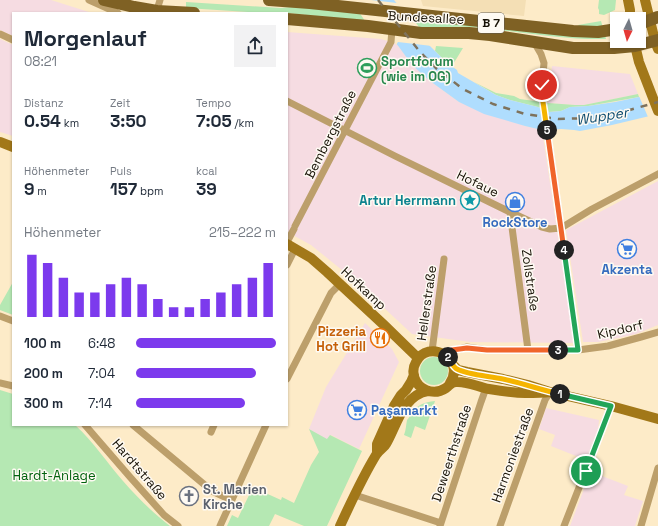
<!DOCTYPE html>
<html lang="de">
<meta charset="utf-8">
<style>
:root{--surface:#fff;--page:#f2f2f3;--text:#1f2937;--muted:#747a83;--accent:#7c3aed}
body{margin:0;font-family:"Space Grotesk",sans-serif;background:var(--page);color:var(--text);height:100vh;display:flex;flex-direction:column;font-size:15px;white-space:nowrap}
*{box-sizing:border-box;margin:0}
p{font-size:13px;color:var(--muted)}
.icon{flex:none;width:22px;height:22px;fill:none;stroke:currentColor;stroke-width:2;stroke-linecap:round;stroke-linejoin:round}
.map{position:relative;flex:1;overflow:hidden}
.drawer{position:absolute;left:12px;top:12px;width:276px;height:414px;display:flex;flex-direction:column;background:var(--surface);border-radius:0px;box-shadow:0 1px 3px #0004}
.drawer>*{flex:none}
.needle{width:26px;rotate:185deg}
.buttons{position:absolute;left:610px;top:12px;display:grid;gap:8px}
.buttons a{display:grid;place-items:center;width:36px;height:36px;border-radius:0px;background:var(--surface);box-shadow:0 1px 3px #0004;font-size:20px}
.pin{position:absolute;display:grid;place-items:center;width:34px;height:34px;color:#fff;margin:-17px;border:2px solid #fff;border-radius:50%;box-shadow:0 1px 4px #0007}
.km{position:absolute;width:20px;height:20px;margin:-10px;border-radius:50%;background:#222;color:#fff;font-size:11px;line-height:20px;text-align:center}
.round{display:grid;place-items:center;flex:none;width:42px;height:42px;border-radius:0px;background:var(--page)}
.summary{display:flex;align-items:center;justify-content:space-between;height:68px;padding:0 12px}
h1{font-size:22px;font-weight:700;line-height:30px}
.stats{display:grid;grid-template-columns:repeat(3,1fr);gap:6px;height:68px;padding:4px 12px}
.stats div{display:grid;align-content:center}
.stats b{font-size:17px;font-weight:700}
.stats small{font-size:11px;font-weight:400}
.stats p{font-size:11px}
.chart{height:112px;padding:8px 12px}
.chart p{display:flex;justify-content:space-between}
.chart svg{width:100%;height:72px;margin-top:4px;stroke:var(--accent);stroke-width:6}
ul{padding:0 12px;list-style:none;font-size:13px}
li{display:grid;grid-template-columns:64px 48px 1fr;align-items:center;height:30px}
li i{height:10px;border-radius:5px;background:var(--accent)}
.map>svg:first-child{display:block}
.commercial{fill:#f6dce2}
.built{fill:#f4dfb5}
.green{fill:#b5e8b3}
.water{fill:#afddfe}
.pier{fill:#fdebc8}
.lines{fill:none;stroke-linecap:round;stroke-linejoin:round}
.street{stroke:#bc9f6b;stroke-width:7}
.secondary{stroke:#a27819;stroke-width:10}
.primary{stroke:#7f6124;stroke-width:12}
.rail{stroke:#7e725c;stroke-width:2.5;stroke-dasharray:7 7;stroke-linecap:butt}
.split-1-casing{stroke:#fff;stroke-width:8}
.split-2-casing{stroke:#fff;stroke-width:8}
.split-3-casing{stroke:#fff;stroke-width:8}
.split-4-casing{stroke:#fff;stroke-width:8}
.split-5-casing{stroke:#fff;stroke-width:8}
.split-6-casing{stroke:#fff;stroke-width:8}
.split-1{stroke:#22a559;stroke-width:5}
.split-2{stroke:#f5b400;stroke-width:5}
.split-3{stroke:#f0652b;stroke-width:5}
.split-4{stroke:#22a559;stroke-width:5}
.split-5{stroke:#f0652b;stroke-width:5}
.split-6{stroke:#f5b400;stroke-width:5}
.labels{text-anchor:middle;stroke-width:3;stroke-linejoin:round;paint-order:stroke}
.shield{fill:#fefaf3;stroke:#5c574c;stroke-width:1}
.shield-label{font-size:12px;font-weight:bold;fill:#171105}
.street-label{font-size:13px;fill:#171105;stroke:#fefaf3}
.leisure-label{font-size:13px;font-weight:bold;fill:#27864d;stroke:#fefaf3;text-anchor:start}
.culture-label{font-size:13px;font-weight:bold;fill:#0d838f;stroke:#fefaf3;text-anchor:end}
.shop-label{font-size:13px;font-weight:bold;fill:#366cbe;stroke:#fefaf3}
.food-label{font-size:13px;font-weight:bold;fill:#c56008;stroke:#fefaf3;text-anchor:end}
.park-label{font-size:13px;fill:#01620d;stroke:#fefaf3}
.worship-label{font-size:13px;font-weight:bold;fill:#5b616d;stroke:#fefaf3;text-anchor:start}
.water-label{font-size:14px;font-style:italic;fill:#0c4b6f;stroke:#fefaf3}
</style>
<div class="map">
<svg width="658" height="526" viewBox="0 0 658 526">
<rect width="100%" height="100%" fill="#fdebc8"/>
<path class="commercial" d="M0,0H51L92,13H13V36L0,30Z
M287,32L381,39L397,44L412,65L430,81L459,102L525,126L542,130L574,343L470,342L412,334L353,279L311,245L287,232Z
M0,39L13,45V136L0,132Z
M552,66L630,74L638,94L584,105H575L548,103Z
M658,181V325L636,334L618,338L598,342H583L566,230Z
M365,323L392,349L399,362L359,449L331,435L327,440L309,429L326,387Z
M546,408L599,420L598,429L586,460L551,446L555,435L539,429Z
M602,476L628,486L624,495L643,501L635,526H570L587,481L598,485Z"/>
<path class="built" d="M421,0H526L524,16L423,6Z"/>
<path class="green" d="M599,0H616L615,10L604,15L599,14V10L598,8Z
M186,2L281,8L302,6L359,12L365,21L287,13L248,12L186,8Z
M413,19L605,35L606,39C560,40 514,30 469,27C452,26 436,28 419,27Z
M601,21L603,28H580L578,25Z
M436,46L463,48L452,66L446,62L435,51Z
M474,82L496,93L514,96L520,99L548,103L575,105H584L638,94L639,97L588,106L570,107L561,111L549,112L538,107L510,100L496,95Z
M13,282V315L0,310V305Z
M420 371a14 14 0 1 1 28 0a14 14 0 1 1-28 0Z
M0,390L13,394V425H75C94,442 107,463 123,481C137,497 153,513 170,526H0Z
M435,401L425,430L415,426L411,438L404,435C406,430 406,425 407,420C408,419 410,416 411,414C417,405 424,402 435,401Z
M309,429L327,439L330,435L362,451L327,526H304L275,514L269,526H227L232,515L238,518L250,493L244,490L245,488L259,494L261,491L281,500L282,497L294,503L311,465L319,452Z"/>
<path class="water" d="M361,0H394L406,14L429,45L446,62L457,70L458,73L496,95L510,100L538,107L549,112L561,111L570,107L588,106L615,102L639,97L658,92V114L612,125L580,131L574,130L561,129L551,130H542L525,126L484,114L459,102L430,81L412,65L399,47Z"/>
<path class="pier" d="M359,0H371L397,3L432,46L398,42L396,45L383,28Z
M658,90V115L648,117L639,96Z"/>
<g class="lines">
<path class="street" d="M89,0L118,13
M156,13L160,0
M0,34L13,40
M534,42L541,54L544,63L542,85L543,102L578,350
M287,101L395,156L510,212L542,227L550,229L561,228L592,209L658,174
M510,212L528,350
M295,226L391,42L392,29
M287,242L294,229
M287,265L295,249
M0,316L13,321
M432,351L444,259
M443,353L452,351L467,347L487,350H578L608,346L641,337L658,332
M287,379L331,293L340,284
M0,383L13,386
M85,425L130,477L164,515L178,526
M133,425L212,491L231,500
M211,432L214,425
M355,495L441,523
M220,526L266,425
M440,526L481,402L486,388
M500,526L545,400L550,392
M564,526L611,406
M641,526L658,468"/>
<path class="secondary" d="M628,0L630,10V19
M645,0L655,41L658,49
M634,41L639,62L658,111
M0,142L13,147
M287,244L311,258L327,272L384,325L418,358
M454,366L458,370L467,372L503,379L528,385L550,392L611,406L658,419
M450,383C466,358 428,338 416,362C410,372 415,386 426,390C433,393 440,392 446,388C450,385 451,382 456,382C467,381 478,387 489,389C501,391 513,393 525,393C533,393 542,393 550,392
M377,453V444L394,406L401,395L406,390L411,382L414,375
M340,526C351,502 362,478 376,455C379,450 384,448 386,444C397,425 403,395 428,391"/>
<path class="primary" d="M104,0L134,7L157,11L194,13
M269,0L310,3L573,31L598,32L617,29
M287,19L368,26L421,33H469L490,35L573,48H614L635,46L658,40
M639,24L658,17"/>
<path class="rail" d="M378,0L421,53L437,69L463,89L493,104L525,114L558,119L592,118L626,111L658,102"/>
</g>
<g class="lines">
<g class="split-1-casing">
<path id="split-1" d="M560,394L611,406L586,471"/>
</g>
<g class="split-2-casing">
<path id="split-2" d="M448,357C451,361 453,367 457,369C468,375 490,376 503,379C522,383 541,390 560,394"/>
</g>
<g class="split-3-casing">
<path id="split-3" d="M448,357L444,354L452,350L467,348L487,350H558"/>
</g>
<g class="split-4-casing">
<path id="split-4" d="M558,350H578L564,250"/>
</g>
<g class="split-5-casing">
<path id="split-5" d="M547,130L564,250"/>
</g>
<g class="split-6-casing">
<path id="split-6" d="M542,85L543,102L547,130"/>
</g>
<use href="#split-1" class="split-1"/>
<use href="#split-2" class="split-2"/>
<use href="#split-3" class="split-3"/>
<use href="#split-4" class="split-4"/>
<use href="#split-5" class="split-5"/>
<use href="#split-6" class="split-6"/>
</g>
<defs>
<g id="stadium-ring" transform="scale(1)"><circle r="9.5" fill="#fefaf3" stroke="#2e9e5b" stroke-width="1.5"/><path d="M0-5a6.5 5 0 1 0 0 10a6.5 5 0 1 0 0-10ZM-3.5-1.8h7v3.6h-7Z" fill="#2e9e5b"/></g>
<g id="sight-ring" transform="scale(1)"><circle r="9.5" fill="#fefaf3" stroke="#0f9aa8" stroke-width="1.5"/><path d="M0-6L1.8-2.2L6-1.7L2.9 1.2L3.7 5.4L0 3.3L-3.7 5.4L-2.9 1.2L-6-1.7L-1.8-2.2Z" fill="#0f9aa8"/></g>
<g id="shop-ring" transform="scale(1)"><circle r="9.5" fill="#fefaf3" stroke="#3f7fe0" stroke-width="1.5"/><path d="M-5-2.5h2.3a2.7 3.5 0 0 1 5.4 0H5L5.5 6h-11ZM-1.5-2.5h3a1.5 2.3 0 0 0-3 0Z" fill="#3f7fe0"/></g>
<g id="supermarket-ring" transform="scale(1)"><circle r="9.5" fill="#fefaf3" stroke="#3f7fe0" stroke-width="1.5"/><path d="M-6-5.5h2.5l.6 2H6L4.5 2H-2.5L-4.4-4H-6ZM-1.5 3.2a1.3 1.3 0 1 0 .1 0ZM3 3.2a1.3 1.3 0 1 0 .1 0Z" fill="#3f7fe0"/></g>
<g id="restaurant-ring" transform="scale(1)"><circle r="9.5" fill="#fefaf3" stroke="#e8710a" stroke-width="1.5"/><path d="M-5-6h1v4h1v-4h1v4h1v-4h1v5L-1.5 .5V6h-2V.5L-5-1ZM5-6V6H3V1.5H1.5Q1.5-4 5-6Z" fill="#e8710a"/></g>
<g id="church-ring" transform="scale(1)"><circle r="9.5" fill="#fefaf3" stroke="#6b7280" stroke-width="1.5"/><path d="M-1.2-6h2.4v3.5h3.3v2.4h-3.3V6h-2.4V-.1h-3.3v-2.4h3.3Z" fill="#6b7280"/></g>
</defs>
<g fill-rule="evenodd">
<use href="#stadium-ring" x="367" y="68"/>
<use href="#sight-ring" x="470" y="200"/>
<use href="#shop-ring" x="515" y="202"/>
<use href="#supermarket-ring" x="627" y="249"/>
<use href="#restaurant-ring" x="380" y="338"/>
<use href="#supermarket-ring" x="357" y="410"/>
<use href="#church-ring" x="189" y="496"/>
</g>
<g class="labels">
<rect class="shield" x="478" y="13" width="26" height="20" rx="3"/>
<g class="shield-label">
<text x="491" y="27">B 7</text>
</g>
<g class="street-label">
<text transform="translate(426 17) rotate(3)" y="5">Bundesallee</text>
<text transform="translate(330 134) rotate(-63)" y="5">Bembergstraße</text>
<text transform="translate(478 183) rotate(26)" y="5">Hofaue</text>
<text transform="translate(531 280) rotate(82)" y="5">Zollstraße</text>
<text transform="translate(364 288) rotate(43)" y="5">Hofkamp</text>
<text transform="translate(426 303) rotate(-82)" y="5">Hellerstraße</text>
<text transform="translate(620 329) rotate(-13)" y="5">Kipdorf</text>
<text transform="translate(451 453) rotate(-72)" y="5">Deweerthstraße</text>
<text transform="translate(512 455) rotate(-70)" y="5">Harmoniestraße</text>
<text transform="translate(140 469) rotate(49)" y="5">Hardtstraße</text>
</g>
<g class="leisure-label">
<text x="381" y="66">Sportforum<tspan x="381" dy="15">(wie im OG)</tspan></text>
</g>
<g class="culture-label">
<text x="456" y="205">Artur Herrmann</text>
</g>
<g class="shop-label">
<text x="515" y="227">RockStore</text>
<text x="627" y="274">Akzenta</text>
<text x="371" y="415" text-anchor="start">Paşamarkt</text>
</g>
<g class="food-label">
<text x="366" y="336">Pizzeria<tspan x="366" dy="15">Hot Grill</tspan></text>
</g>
<g class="park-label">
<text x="54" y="480">Hardt-Anlage</text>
</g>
<g class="worship-label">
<text x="203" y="494">St. Marien<tspan x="203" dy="15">Kirche</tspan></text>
</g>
<g class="water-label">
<text transform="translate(602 116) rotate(-9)" y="5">Wupper</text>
</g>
</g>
</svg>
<div class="buttons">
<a><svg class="needle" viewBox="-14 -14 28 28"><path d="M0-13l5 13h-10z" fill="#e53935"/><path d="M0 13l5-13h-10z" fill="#747a83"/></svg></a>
</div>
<div class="pin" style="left:586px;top:471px;background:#1e9e55"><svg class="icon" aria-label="arrive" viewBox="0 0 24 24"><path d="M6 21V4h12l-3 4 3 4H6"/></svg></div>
<div class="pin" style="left:542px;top:85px;background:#d93025"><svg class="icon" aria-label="check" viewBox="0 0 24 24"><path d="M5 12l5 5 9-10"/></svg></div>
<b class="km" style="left:560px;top:394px">1</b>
<b class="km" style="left:448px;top:357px">2</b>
<b class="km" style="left:558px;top:350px">3</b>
<b class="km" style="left:564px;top:250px">4</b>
<b class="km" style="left:547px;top:130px">5</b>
<section class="drawer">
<div class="summary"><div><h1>Morgenlauf</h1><p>08:21</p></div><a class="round"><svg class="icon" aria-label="share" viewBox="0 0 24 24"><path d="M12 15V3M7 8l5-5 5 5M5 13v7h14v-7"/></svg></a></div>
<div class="stats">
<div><p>Distanz</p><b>0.54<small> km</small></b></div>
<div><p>Zeit</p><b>3:50</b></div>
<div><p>Tempo</p><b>7:05<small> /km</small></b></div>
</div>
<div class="stats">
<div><p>Höhenmeter</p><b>9<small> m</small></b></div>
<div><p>Puls</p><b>157<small> bpm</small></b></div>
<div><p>kcal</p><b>39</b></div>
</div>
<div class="chart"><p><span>Höhenmeter</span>215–222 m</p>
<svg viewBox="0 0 160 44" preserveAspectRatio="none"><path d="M5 44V6M15 44V11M25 44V20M35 44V29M45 44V29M55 44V24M65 44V20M75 44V24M85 44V33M95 44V38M105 44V38M115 44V33M125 44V29M135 44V24M145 44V20M155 44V11"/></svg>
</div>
<ul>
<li><b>100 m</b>6:48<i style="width:100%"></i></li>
<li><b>200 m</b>7:04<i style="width:86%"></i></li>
<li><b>300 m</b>7:14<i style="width:78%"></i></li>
</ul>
</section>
</div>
